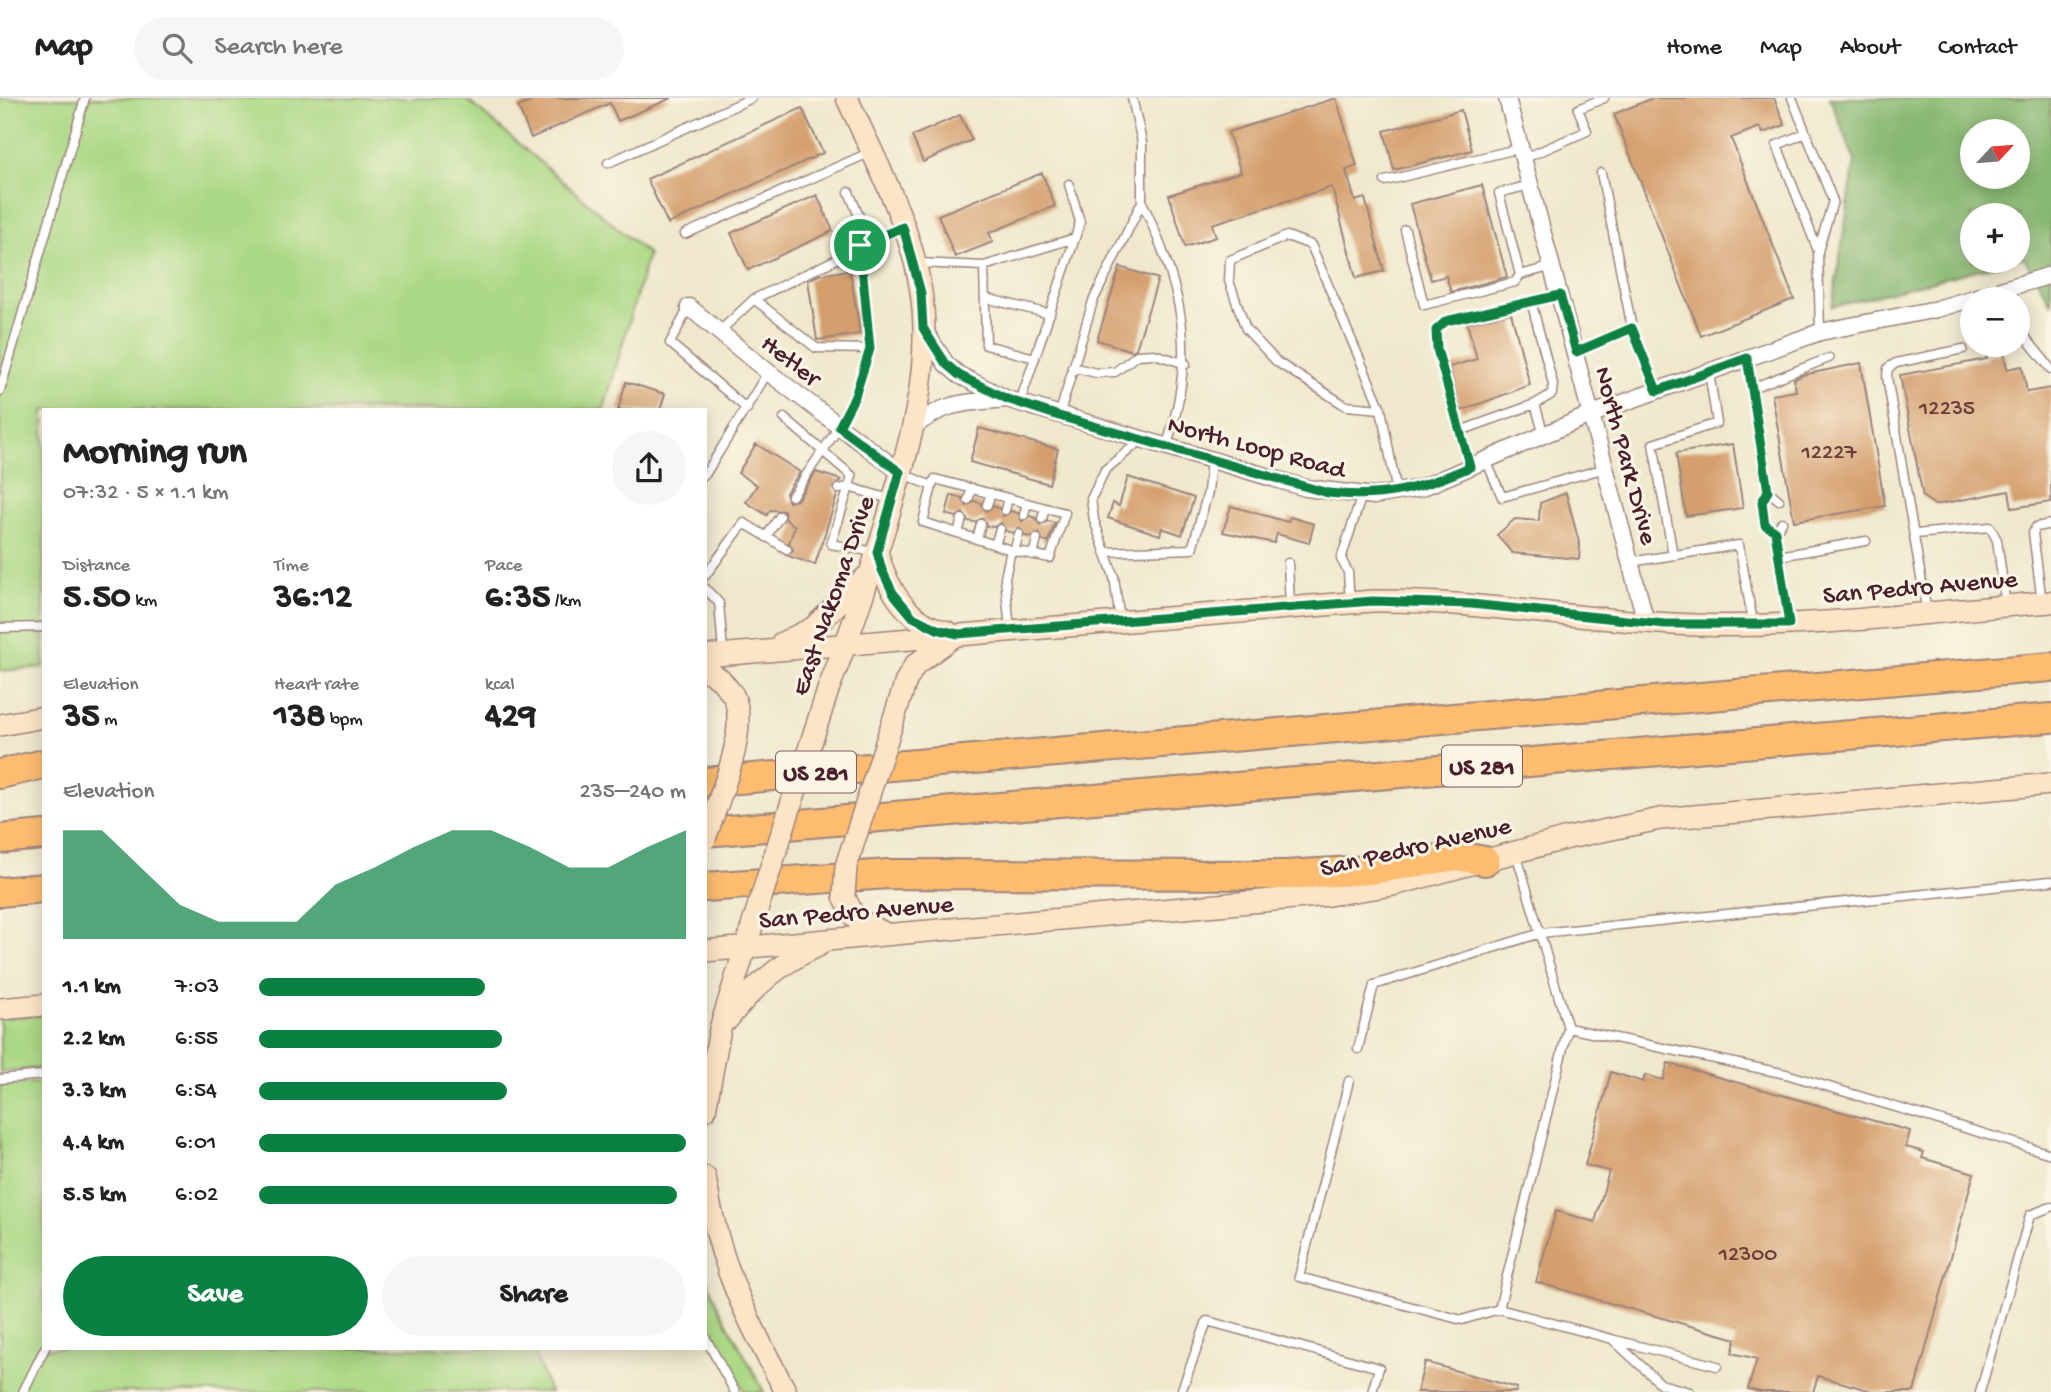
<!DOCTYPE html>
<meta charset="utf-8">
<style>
:root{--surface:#fff;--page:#f6f6f6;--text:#222;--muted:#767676;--line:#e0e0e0;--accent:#0b8043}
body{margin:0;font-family:"Gochi Hand",sans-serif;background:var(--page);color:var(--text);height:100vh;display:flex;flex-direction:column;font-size:26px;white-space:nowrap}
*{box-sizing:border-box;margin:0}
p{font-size:23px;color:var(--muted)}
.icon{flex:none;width:38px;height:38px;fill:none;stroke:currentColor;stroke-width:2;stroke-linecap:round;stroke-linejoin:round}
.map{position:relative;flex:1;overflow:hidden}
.drawer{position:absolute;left:42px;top:310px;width:665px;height:942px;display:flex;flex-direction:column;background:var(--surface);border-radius:0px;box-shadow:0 4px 18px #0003}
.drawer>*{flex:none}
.needle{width:46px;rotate:64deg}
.tools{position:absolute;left:1960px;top:21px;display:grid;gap:14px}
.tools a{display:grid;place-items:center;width:70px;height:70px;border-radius:50%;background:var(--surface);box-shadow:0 4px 18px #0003;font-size:35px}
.pin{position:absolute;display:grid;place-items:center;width:60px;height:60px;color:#fff;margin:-30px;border:4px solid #fff;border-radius:50%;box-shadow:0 2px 7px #0007}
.round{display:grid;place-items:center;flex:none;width:74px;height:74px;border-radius:37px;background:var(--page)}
.headline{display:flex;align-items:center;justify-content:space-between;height:119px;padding:0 21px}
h1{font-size:38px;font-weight:700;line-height:52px}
.metrics{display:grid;grid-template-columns:repeat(3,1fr);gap:10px;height:119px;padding:7px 21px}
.metrics div{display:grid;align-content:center}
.metrics b{font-size:35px;font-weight:700}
.metrics small{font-size:19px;font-weight:400}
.metrics p{font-size:19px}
.chart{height:196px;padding:14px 21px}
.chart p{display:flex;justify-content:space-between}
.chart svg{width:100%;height:126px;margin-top:7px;fill:var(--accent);opacity:.7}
.primary-button{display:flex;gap:14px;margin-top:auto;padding:14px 21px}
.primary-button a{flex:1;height:80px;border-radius:42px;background:var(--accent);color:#fff;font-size:28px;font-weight:700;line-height:80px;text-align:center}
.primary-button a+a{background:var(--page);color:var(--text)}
ul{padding:0 21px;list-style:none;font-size:23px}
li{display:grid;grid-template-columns:112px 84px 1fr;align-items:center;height:52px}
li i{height:18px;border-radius:9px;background:var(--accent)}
header{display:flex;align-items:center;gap:42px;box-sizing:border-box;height:98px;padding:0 35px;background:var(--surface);border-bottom:2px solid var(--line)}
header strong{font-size:33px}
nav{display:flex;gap:38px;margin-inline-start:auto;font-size:24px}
.search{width:490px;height:63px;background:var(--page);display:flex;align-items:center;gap:18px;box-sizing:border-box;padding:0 24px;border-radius:38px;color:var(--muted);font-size:26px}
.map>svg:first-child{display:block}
.green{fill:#abd884;stroke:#7a7c58;stroke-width:2}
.forest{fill:#88b872;stroke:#696c4e;stroke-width:2;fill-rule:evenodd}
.building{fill:#d49f6d}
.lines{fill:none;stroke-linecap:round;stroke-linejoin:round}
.lane-casing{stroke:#9c847c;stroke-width:11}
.street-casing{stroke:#9c847c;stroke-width:19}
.secondary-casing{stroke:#9c847c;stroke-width:24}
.highway-casing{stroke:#9c847c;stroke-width:32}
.lane{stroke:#fff;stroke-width:8}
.street{stroke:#fff;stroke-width:16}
.secondary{stroke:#fee4c6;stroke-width:21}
.highway{stroke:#fdbc70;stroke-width:28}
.secondary-bridge-casing{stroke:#9c847c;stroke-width:24;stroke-linecap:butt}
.secondary-bridge{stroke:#fee4c6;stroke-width:21}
.route-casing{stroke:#fff;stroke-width:14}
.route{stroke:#0b8043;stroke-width:9}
.labels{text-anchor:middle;stroke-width:6;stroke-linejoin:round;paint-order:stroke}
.number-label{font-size:23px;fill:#6c3f3c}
.shield{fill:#fcf5e5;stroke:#7f5f63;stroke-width:2}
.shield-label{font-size:24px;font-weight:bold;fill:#4a1f2b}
.street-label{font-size:26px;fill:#4a1f2b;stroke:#fcf5e5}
</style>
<header>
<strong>Map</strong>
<div class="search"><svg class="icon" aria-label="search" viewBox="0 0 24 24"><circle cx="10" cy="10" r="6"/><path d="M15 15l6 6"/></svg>Search here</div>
<nav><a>Home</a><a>Map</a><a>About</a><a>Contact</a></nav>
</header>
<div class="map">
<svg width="2051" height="1294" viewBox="0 0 2051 1294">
<rect width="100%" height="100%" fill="#fcf5e5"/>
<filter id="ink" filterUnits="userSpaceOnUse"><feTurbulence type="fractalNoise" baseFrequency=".0143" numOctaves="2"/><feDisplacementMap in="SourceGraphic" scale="14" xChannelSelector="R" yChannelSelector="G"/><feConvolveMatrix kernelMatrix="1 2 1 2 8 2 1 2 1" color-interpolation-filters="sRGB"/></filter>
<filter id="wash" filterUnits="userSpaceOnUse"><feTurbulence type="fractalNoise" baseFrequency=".00686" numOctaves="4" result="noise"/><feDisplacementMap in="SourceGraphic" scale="28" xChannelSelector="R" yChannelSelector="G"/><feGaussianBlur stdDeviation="1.57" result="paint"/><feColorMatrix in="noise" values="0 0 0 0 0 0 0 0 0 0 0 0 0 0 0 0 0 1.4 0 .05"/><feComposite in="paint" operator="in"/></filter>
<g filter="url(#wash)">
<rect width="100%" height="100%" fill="#efe8cc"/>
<path class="green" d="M0,0H465L648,156L604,311L44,312V569L0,573Z
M44,917V970L0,974V920Z
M44,984V1250H536L532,1251L550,1294H0V987Z
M705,1177L716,1204L764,1294H745L705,1222Z"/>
<path class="forest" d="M1830,0H2051V205L2024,160L2018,161V117H1972V163H2012L1832,209L1855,63ZM1972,33H2018V79H1972Z"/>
<g id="blocks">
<path class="building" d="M538,0H672L618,23L610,5L531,40L518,9Z
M1336,0L1357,68L1346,72L1355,103L1365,100L1384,173L1356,180L1332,89L1212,126L1216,139L1185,149L1169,97L1241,74L1228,34Z
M1653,0H1774L1785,27L1763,35L1760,29L1731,40L1794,201L1701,238L1614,16Z
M802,10L823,55L668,126L647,81Z
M1461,12L1472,52L1394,72L1384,33Z
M960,17L972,42L923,64L912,38Z
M1042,75L1055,108L989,135L993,144L955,159L938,117Z
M1482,87L1507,179L1451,194L1446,178L1431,182L1410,106Z
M817,97L833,133L748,172L731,135Z
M1120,169L1158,181L1136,251L1132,253L1097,242Z
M850,172L860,236L817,242L808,182L819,177Z
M1511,215L1530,287L1461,313L1449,269L1477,261L1467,225Z
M2004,255L2007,271L2022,268L2027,294L2051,290V404L2012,410L2009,393L1935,407L1923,399L1900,277L1987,261L1986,257Z
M1861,265L1885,408L1794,423L1772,297L1796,293L1794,281L1803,277Z
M626,284L665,296L660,312H618Z
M979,330L1058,351L1049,386L970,364Z
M756,346L800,374L786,395L789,404L797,402L816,374L841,382L833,390L837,397L815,467L786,457L793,452L789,445L795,428L786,422L784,413L770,412L767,417L746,404L757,387L738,375Z
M1733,346L1743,410L1686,418L1676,355Z
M1128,379L1194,400L1182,437L1162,430L1160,437L1108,420L1113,405L1119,408Z
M1566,395L1580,448L1579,461L1512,455L1497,437L1515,421L1539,423L1540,405Z
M951,397L962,400L967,408L974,403L981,405L986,413L993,408L999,410L1003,418L1011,413L1018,415L1022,423L1030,418L1036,420L1040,427L1048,423L1055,425L1048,444L1043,443L1039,435L1031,439L1025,438L1020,430L1013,435L1006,433L1001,425L994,429L987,428L983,420L975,424L968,423L963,415L956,419L946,416Z
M1231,408L1288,424L1290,419L1314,426L1309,445L1277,436L1274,445L1223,434Z
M1668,965L1910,1033L1906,1049L1924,1054L1922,1060L1974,1075L1914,1294H1875L1818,1278L1813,1294H1760L1748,1291L1757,1261L1732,1255L1736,1241L1536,1184L1556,1113L1595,1124L1609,1073L1585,1067L1611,974L1643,984L1645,977L1663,982Z
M1425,1264L1517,1290L1516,1294H1417Z"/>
</g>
</g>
<g filter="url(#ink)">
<use href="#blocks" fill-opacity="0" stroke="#9c847c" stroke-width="2"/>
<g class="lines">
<g class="lane-casing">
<path id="lane" d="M1792,0L1833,103L1818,153L1820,234
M1806,35L1777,47L1818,153
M1523,61L1587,33L1578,11L1604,0
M608,65L752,0
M1601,75L1632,230
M1385,83L1521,50
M1069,86L1080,124L1075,140
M849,94L863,128L860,147L870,251
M1142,104C1183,191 1198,256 1166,349
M1405,132L1424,207L1515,184L1520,177L1499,95L1530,87
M685,136L871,54
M918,165L984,168L1075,140L1020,304
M984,168L986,247L1035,260
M1520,177L1553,168
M985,200L1050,216
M754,201L816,250L870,251L855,298L839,329L792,398
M1531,203L1553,286L1552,296L1535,306L1544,337
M689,209L670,245L747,311
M2018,230L2051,271
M719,234L754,201L903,129
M1576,254L1632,230L1657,293
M1747,260L1752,290
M1072,269L1096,275L1115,274L1137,257L1154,256L1186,266
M0,293L85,0
M1381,311L1346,308L1277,264L1246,231L1229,183L1230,162L1287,138L1311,147L1381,311L1397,395
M1059,318L1093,203L1142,104V44L1132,0
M784,320L852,378L849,389L893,402
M1460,333L1535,306
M1486,362L1502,399L1606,370
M1470,369L1437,251L1436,232L1446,223L1560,197
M903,376L932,388L935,381L1065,415L1050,460L1011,452L1005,480L1010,532
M705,377L768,274
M932,388L923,424L1011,452
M839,391L849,389L831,446L874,454
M1768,393L1779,402
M968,402L972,390
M987,407L991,395
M1005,412L1008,400
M1024,417L1027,405
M1042,421L1045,410
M1782,424L1775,434L1789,523
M1775,434L1765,427L1762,404L1768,393L1752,290L1829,260
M958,435L962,421
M1915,436L1990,429L1997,442L2006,508
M766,439L780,418
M977,441L981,426
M995,447L1000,431
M1014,453L1019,436
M1105,454L1192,451L1208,394L1211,362
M1033,457L1037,441
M1673,457L1653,346L1717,325L1709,274
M1779,458L1866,443
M1630,464L1739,447L1753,525
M1288,465L1290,508
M705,478L744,425L787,451
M705,490L719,505L723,554
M1350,504L1348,474L1341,461L1362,397
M2042,504L2033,435L2036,429L2051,426
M1927,515L1887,279L1888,270L1896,265L1963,251
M1120,523L1114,479L1094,422L1091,401L1105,372L1141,342
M0,530L44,529
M1516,755L1568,930L1786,976L2051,1056
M1358,951L1374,887L1541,835L2051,783
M0,981L44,977
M1349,983L1299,1179L1462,1222L1499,1211L1568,930
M1499,1211L1612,1241L1661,1286L1690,1294
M705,1239L735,1294
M1615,1242L1717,1268
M23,1294L45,1250
M1181,1294L1207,1223L1379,1270L1372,1294
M1980,1294L2030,1117L2051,1109"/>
</g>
<g class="street-casing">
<path id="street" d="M1507,0L1646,524
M689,209L768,274L900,374
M923,230L946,266L959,277L1007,301L1306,390L1374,398L1421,390L1592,316L1820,234L1937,211L2051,177
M913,329C949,302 965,305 1007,301"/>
</g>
<g class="secondary-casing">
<path id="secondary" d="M877,454C888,492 907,525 948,534
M782,545L813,530L866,479
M705,558L1373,503C1482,502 1588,524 1696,527C1814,531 1933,513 2051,504
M705,571L721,582L733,597
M906,583L915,567L953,539
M829,589C850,537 868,483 885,429C908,353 933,274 921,194C911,126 875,62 847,0
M0,627L44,619
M844,798L855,820L886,836
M705,853L1329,797L1393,787L1568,740L1660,721L2051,686
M0,911L44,907
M728,921C752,890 781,864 818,848
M705,1012L720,931L759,806
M705,1079C718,1165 746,1219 786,1294"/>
</g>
<g class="highway-casing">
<path id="highway" d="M0,676L44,666
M705,684L2051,569
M705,734L2051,620
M0,741L44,737
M705,789L888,776L1285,777L1370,772L1457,758L1485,763
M0,794L44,790"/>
</g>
<use href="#lane" class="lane"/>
<use href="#street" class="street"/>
<use href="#secondary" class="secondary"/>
<use href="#highway" class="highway"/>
<g class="secondary-bridge-casing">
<path id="secondary-bridge" d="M705,741C717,703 751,633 733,597
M844,798L846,768L906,583
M759,806L829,589"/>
</g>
<use href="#secondary-bridge" class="secondary-bridge"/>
</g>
</g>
<g class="lines" filter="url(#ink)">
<g class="route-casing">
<path id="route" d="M903,129L921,195L923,230L946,266L959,277L1007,301L1059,318L1328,395C1385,401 1419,391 1470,369L1437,251L1436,232L1446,223L1560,197L1576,254L1632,230L1657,293L1747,260L1768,393L1762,404L1765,427L1775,433L1789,526H1665L1471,506L1373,503L958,536L937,531L913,519L893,495L882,472L877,454L900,374L839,329L855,298L870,251L860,147Z"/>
</g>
<use href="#route" class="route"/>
</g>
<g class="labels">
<g class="number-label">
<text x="1947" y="316">12235</text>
<text x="1829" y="360">12227</text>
<text x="1748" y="1162">12300</text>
</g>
<g class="shield">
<rect x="1442" y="647.5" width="80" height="41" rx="5"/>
<rect x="776" y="653.5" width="80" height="41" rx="5"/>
</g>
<g class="shield-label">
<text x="1482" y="676">US 281</text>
<text x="816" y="682">US 281</text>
</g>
<g class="street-label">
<text transform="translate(792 261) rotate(38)" y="9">Hetler</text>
<text transform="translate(1257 347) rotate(15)" y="9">North Loop Road</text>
<text transform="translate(1628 357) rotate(75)" y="9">North Park Drive</text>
<text transform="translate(1920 487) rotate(-5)" y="9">San Pedro Avenue</text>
<text transform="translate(831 497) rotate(-71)" y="9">East Nakoma Drive</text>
<text transform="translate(1415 747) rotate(-13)" y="9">San Pedro Avenue</text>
<text transform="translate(856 812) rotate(-5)" y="9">San Pedro Avenue</text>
</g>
</g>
</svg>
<div class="tools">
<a><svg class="needle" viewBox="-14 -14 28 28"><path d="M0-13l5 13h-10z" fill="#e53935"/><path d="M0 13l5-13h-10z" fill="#767676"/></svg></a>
<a>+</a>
<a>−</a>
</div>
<div class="pin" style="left:860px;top:147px;background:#1e9e55"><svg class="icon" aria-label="arrive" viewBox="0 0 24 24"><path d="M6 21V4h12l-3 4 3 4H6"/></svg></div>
<section class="drawer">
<div class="headline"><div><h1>Morning run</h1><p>07:32 · 5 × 1.1 km</p></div><a class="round"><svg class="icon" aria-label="share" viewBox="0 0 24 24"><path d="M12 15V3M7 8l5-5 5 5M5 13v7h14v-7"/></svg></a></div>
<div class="metrics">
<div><p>Distance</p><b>5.50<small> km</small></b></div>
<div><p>Time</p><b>36:12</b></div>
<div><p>Pace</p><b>6:35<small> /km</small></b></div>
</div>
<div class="metrics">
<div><p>Elevation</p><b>35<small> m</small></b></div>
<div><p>Heart rate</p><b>138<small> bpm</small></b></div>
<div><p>kcal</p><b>429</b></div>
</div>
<div class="chart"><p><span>Elevation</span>235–240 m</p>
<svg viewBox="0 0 160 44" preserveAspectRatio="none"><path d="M0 44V6L10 6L20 19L30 32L40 38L50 38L60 38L70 25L80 19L90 12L100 6L110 6L120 12L130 19L140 19L150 12L160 6V44z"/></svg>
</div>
<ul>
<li><b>1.1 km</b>7:03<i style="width:53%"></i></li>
<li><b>2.2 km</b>6:55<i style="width:57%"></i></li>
<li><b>3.3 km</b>6:54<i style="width:58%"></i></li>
<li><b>4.4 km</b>6:01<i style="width:100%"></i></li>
<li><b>5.5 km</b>6:02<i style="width:98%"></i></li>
</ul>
<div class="primary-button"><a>Save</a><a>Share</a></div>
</section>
</div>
